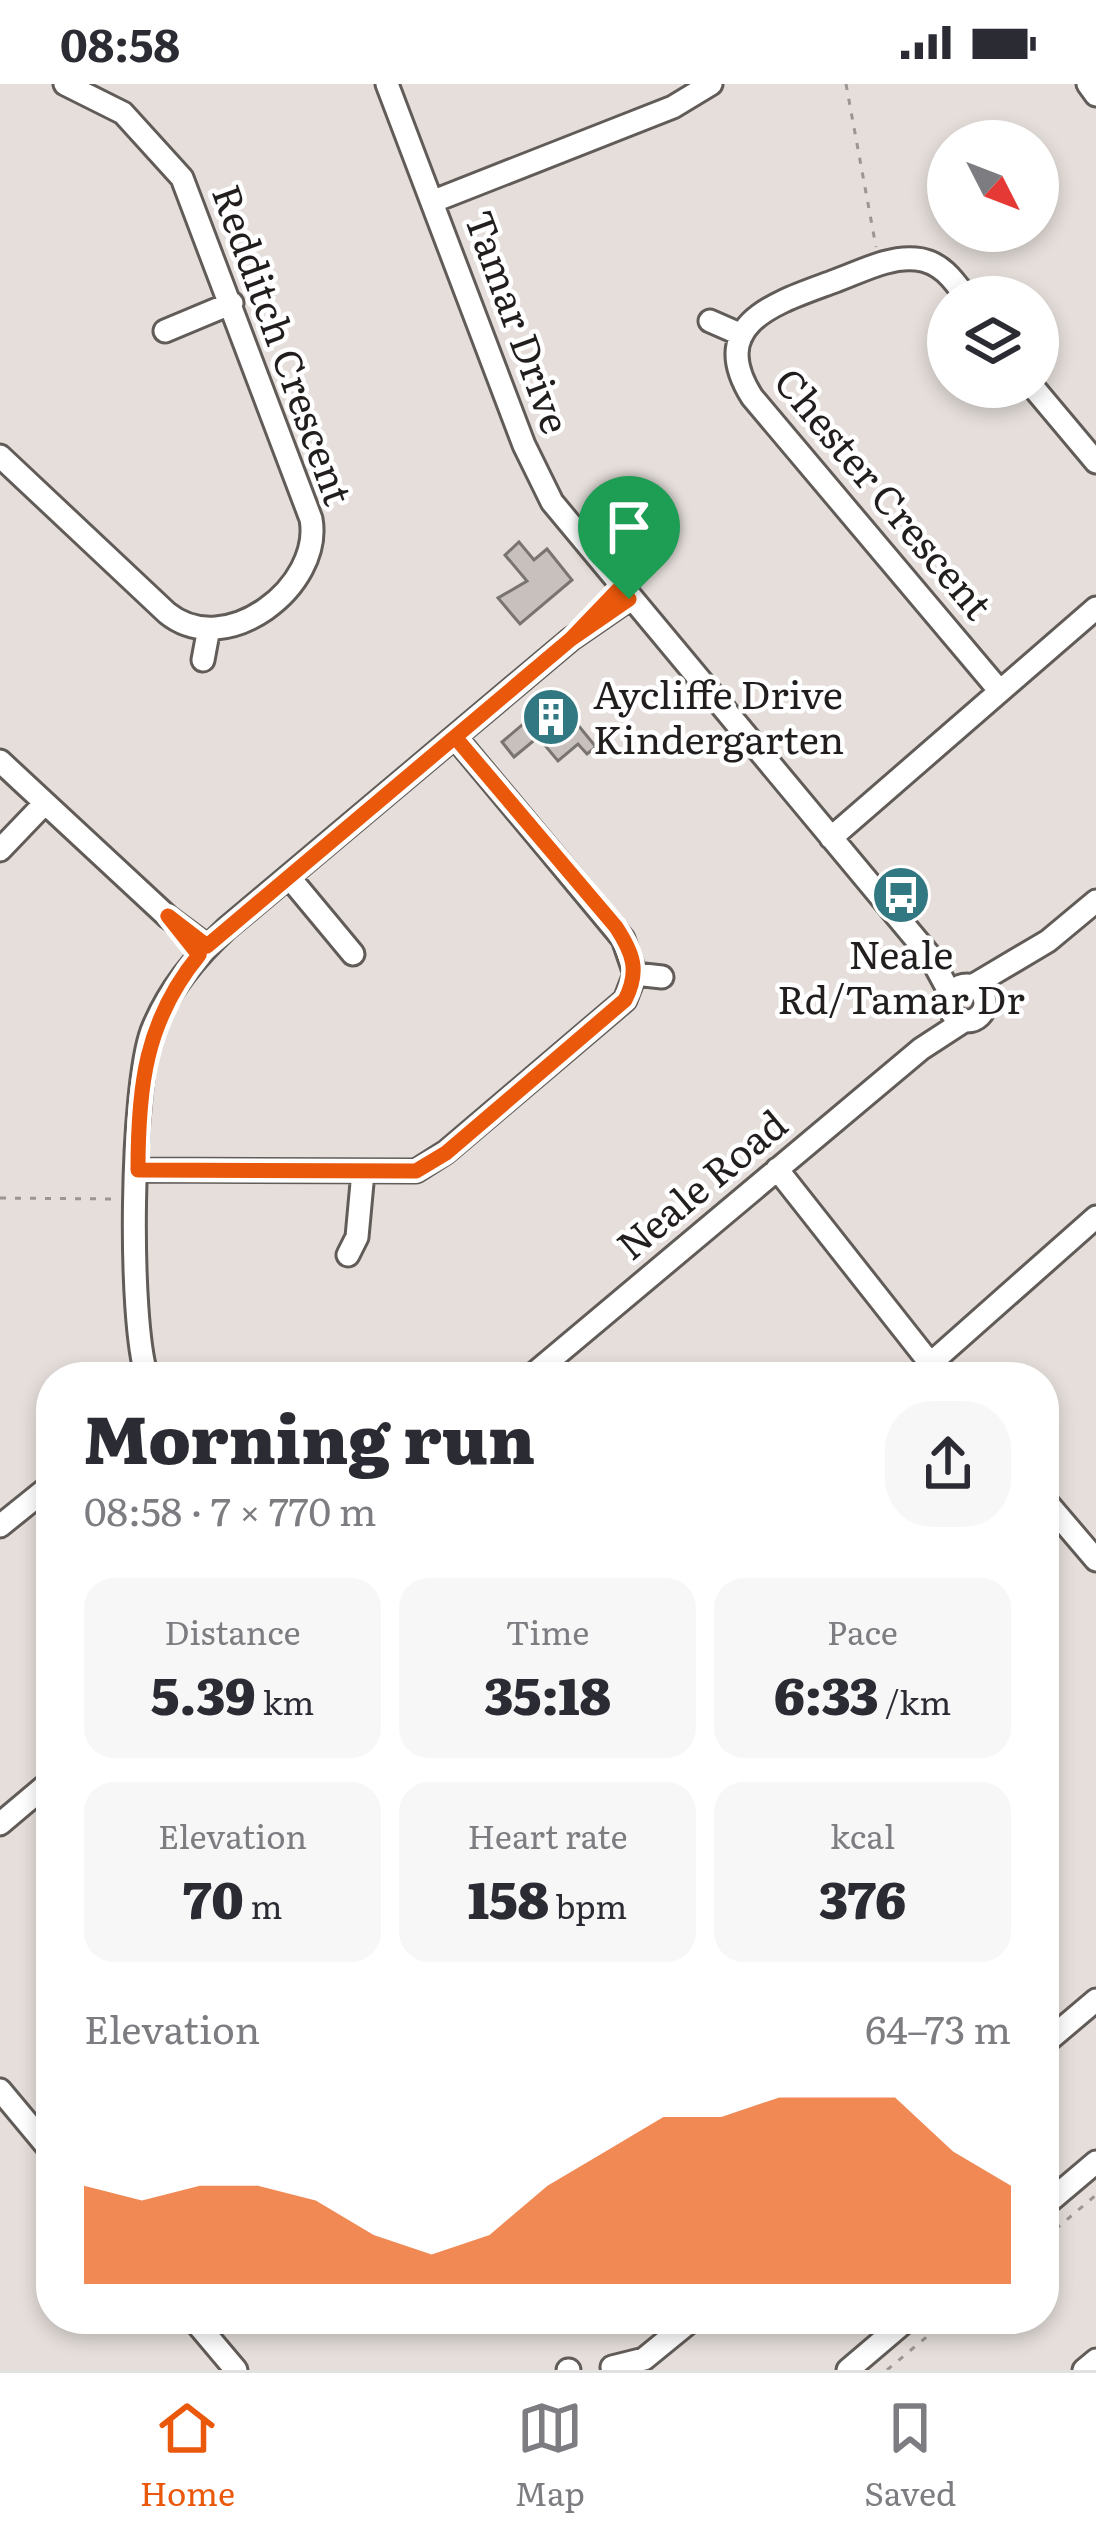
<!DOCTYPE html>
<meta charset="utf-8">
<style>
:root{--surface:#fff;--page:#f7f7f7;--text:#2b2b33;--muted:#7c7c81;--line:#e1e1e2;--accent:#ea580c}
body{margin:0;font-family:Literata,serif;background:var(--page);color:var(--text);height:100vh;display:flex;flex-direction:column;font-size:45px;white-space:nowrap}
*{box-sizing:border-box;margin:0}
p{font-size:39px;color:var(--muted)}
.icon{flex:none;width:66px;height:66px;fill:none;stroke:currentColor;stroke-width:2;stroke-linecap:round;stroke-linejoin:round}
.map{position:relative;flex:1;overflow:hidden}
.drawer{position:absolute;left:36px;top:1278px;width:1023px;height:972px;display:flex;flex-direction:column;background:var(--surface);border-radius:48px;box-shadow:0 6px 18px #0003}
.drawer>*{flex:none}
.needle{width:78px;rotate:132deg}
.buttons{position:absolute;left:927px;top:36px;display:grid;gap:24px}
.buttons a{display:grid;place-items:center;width:132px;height:132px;border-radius:50%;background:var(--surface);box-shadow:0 6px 18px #0003;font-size:60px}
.pin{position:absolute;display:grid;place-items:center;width:102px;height:102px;color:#fff;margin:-123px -51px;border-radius:50% 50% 50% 0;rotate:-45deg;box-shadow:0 0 12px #0007}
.pin .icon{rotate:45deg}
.round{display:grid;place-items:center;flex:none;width:126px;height:126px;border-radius:48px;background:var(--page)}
.head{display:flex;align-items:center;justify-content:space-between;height:204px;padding:0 48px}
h1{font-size:66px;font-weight:800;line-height:90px}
.figures{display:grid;grid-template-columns:repeat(3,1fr);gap:18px;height:204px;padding:12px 48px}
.figures div{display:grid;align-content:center;border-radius:30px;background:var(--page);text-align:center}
.figures b{font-size:51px;font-weight:800}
.figures small{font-size:33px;font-weight:400}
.figures p{font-size:33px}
.chart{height:336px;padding:24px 48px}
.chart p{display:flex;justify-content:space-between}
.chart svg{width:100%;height:216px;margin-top:12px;fill:var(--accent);opacity:.7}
.status{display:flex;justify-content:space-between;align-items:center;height:84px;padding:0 60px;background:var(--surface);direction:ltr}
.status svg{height:33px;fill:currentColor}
.tab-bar{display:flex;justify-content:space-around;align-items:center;height:168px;border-top:3px solid var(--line);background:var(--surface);font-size:33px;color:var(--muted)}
.tab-bar a{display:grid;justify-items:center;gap:6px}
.tab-bar .selected{color:var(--accent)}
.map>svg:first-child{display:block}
.building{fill:#c7c0bc;stroke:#7a7471;stroke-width:3}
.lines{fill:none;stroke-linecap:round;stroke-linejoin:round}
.minor-casing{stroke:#625c58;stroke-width:27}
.path{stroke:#9b9593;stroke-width:3;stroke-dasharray:6 9;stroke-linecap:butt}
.minor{stroke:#fff;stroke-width:21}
.route-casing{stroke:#fff;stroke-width:24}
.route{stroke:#ea580c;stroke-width:15}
.labels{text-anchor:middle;stroke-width:9;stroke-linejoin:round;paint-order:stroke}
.street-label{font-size:39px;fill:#211e1d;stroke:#fff}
.poi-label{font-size:39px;fill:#211e1d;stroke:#fff;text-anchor:start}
</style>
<div class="status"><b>08:58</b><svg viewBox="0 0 49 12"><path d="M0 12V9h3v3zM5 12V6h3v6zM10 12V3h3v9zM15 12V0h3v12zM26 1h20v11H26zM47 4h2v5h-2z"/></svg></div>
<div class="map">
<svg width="1096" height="2286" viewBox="0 0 1096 2286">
<rect width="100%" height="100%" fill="#e5deda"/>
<path class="building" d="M519,458L534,476L547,465L572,496L520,540L498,514L527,497L505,471Z
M555,613L596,663L587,670L578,660L558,677L538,653L514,673L502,658Z"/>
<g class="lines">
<g class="minor-casing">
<path id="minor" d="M387,0L524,361L552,418L930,872L951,911
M1088,0L1096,11
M434,117L673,23L711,0
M966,213C953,195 940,177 916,175C889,172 860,188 835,197C779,218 705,238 752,313L999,606
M710,237L742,251
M165,247L232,219
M1033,303L1096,378
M0,372L167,529C226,577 323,502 311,435L182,94L123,29L65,0
M203,576L208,549
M0,677L168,833L207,862
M831,754L1096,524
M0,766L45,719
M289,793L353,870
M635,890L662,893
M949 919a18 18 0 1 1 36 0a18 18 0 1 1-36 0Z
M972,902L1048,857L1096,817
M777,1085L941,1293
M138,1086L416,1087L446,1068L625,916L635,890L623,855L455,653
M348,1171L357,1153L363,1088
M930,1280L1096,1133
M147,1293C128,1235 131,1004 152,947C168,906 195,874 227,844L571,555L629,515
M530,1293L921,965L964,937
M1044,1415L1096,1476
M0,1442L51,1401
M0,1740L51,1697
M1044,1960L1096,1916
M0,2006L51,2067
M1044,2122L1096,2078
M193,2235L236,2286
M612,2283L644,2275L693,2235
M568,2286H569
M848,2286L908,2235
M1084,2286L1096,2276"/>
</g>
<path class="path" d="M846,0L876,163
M0,1114L112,1115
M1044,2155L1096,2111
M887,2286L948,2235"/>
<use href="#minor" class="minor"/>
</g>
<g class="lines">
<g class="route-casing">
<path id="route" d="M629,515L571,555L207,862L168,832L199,871C145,937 138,1003 138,1086L416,1087L446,1069L625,916C640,887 633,869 616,843L455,653L571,555L620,504L629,515"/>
</g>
<use href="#route" class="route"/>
</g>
<defs>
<g id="building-disc" transform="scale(3)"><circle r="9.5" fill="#317882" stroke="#fff"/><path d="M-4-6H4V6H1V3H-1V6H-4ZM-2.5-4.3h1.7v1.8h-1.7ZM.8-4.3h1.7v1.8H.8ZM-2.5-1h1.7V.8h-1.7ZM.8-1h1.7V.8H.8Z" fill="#fff"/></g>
<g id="bus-disc" transform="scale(3)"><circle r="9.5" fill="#317882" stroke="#fff"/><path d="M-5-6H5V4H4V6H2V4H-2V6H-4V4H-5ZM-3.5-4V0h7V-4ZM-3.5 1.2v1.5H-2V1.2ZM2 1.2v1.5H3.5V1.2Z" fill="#fff"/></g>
</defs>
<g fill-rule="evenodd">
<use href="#building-disc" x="551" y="633"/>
<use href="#bus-disc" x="901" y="811"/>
</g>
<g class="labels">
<g class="street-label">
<text transform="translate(517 238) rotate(70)" y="14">Tamar Drive</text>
<text transform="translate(282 261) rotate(70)" y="14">Redditch Crescent</text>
<text transform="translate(883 410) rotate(50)" y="14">Chester Crescent</text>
<text transform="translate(702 1101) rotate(-40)" y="14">Neale Road</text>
</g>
<g class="poi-label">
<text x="593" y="625">Aycliffe Drive<tspan x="593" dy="45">Kindergarten</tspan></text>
<text x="901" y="885" text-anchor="middle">Neale<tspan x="901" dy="45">Rd/Tamar Dr</tspan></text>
</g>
</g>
</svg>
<div class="buttons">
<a><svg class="needle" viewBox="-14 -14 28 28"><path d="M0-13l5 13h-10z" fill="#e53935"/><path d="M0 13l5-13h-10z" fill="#7c7c81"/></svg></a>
<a><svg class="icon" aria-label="layers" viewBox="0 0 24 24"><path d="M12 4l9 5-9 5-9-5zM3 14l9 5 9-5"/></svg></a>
</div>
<div class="pin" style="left:629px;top:515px;background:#1e9e55"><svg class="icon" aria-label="arrive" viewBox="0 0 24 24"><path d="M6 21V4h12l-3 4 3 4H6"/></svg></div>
<section class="drawer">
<div class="head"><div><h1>Morning run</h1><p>08:58 · 7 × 770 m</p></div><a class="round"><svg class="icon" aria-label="share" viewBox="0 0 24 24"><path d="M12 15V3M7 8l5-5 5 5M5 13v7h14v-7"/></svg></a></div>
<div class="figures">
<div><p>Distance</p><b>5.39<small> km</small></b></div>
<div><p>Time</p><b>35:18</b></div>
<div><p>Pace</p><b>6:33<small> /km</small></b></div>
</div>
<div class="figures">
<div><p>Elevation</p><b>70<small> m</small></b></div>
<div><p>Heart rate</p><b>158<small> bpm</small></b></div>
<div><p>kcal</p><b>376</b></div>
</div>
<div class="chart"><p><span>Elevation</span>64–73 m</p>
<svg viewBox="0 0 160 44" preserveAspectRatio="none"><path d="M0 44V24L10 27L20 24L30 24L40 27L50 34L60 38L70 34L80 24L90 17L100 10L110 10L120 6L130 6L140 6L150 17L160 24V44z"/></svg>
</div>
</section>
</div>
<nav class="tab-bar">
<a class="selected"><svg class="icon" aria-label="home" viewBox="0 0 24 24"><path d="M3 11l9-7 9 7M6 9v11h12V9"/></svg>Home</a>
<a><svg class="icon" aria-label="map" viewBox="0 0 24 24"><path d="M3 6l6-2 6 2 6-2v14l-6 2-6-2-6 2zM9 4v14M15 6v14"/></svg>Map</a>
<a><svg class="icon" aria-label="saved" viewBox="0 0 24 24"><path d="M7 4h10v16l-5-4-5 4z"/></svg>Saved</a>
</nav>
